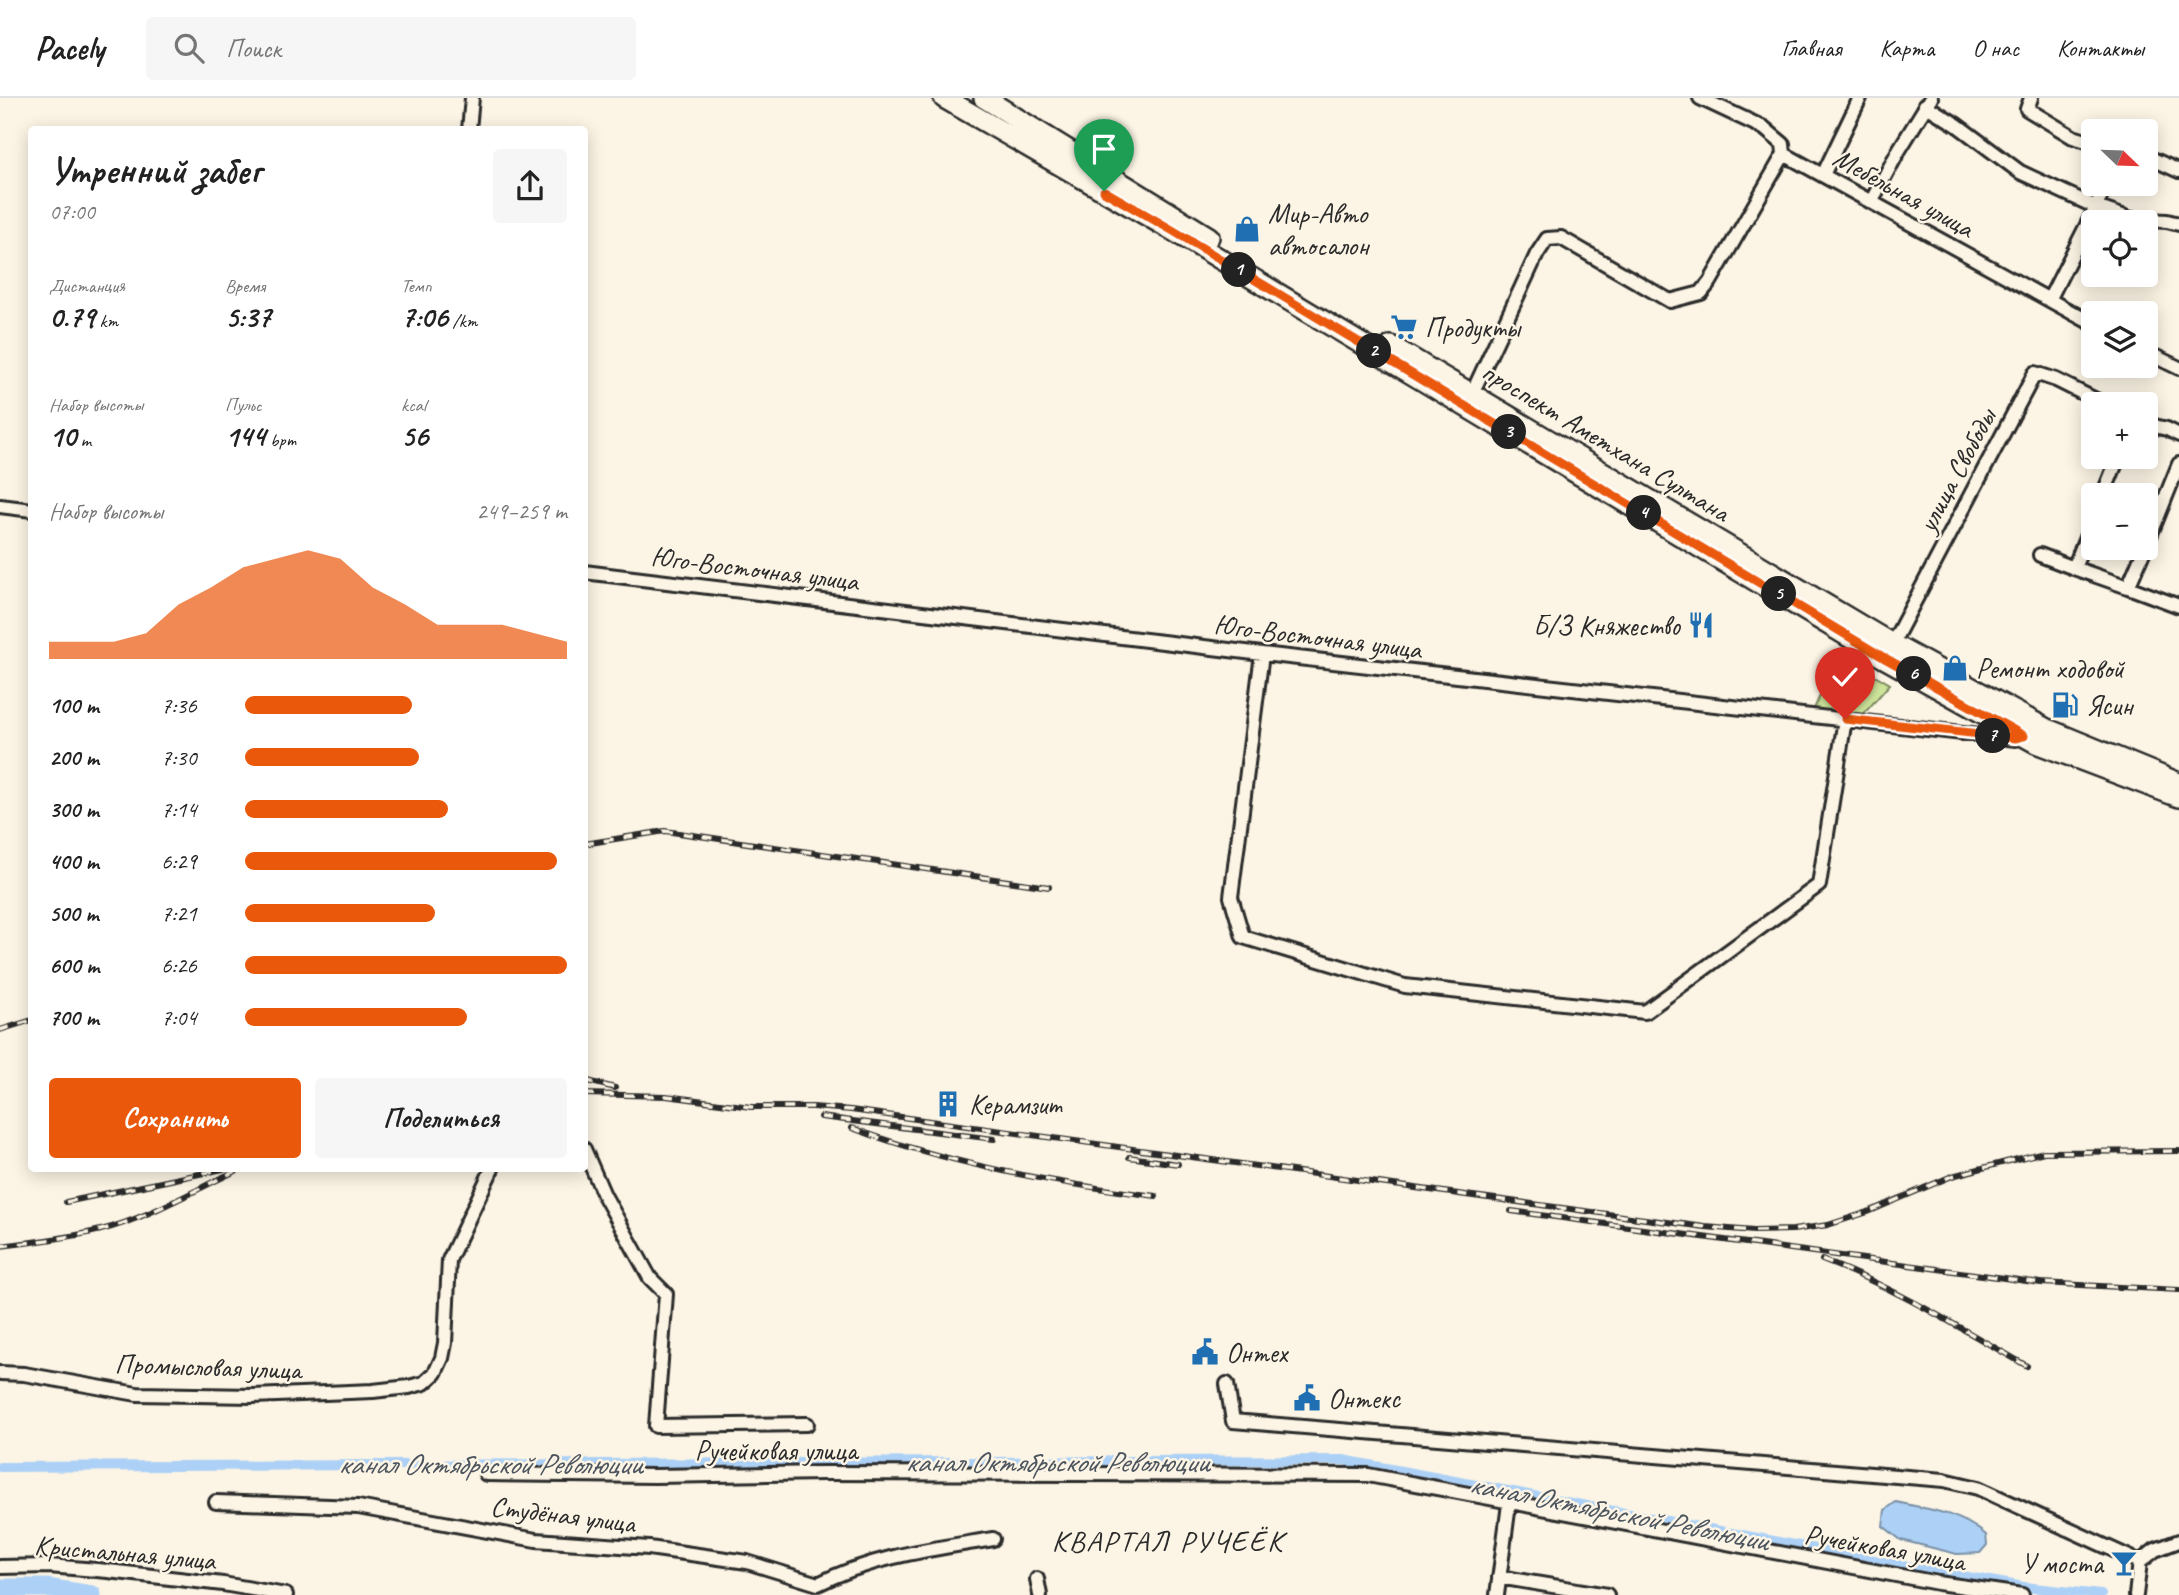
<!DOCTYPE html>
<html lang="ru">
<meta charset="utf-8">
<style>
:root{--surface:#fff;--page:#f6f6f6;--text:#222;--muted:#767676;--line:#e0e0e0;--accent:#ea580c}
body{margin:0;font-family:Caveat,sans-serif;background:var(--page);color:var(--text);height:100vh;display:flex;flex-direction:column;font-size:26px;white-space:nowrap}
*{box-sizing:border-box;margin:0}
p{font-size:23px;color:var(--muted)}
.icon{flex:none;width:38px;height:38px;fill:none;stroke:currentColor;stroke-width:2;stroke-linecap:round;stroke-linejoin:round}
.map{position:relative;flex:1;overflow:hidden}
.side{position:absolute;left:28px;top:28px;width:560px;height:1046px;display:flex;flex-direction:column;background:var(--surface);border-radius:7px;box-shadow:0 4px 18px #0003}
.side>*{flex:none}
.needle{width:46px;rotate:113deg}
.controls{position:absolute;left:2081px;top:21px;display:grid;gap:14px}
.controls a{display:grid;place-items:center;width:77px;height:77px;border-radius:7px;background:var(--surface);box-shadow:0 4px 18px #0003;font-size:35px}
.pin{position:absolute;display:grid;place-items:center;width:60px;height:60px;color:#fff;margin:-72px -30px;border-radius:50% 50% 50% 0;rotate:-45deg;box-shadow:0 0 7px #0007}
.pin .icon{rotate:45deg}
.km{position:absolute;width:35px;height:35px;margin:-18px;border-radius:50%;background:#222;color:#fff;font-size:19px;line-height:35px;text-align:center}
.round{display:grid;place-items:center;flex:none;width:74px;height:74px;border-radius:7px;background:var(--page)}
.headline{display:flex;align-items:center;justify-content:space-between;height:119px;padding:0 21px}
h1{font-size:38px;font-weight:700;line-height:52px}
.stats{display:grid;grid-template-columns:repeat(3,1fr);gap:10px;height:119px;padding:7px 21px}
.stats div{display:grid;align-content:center}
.stats b{font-size:30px;font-weight:700}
.stats small{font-size:19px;font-weight:400}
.stats p{font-size:19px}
.chart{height:196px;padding:14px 21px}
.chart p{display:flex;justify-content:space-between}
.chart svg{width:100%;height:126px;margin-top:7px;fill:var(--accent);opacity:.7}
.action{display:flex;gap:14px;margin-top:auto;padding:14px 21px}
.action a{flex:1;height:80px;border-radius:7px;background:var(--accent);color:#fff;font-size:28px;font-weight:700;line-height:80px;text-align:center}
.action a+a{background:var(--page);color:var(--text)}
ul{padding:0 21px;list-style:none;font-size:23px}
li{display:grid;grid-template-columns:112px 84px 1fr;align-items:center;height:52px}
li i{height:18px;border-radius:9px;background:var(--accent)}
header{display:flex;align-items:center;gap:42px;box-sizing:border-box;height:98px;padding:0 35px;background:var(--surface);border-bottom:2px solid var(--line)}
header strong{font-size:33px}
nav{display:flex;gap:38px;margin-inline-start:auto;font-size:24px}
.search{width:490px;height:63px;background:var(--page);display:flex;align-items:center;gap:18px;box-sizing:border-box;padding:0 24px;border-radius:7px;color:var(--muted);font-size:26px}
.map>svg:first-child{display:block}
.green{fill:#cce399;stroke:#7c8762;stroke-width:2}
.water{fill:#add1f6;stroke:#798fa5;stroke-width:2}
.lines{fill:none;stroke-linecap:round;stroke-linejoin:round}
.canal{stroke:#add1f6;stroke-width:10}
.river{stroke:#add1f6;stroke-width:19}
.street-casing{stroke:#2b2b2b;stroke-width:18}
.primary-casing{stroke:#2b2b2b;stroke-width:24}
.street{stroke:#fcf5e5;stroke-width:12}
.primary{stroke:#fcf5e5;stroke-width:19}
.rail-casing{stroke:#2b2b2b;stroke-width:6}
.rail{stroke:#fcf5e5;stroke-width:3.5;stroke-dasharray:10;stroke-linecap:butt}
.route-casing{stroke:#fff;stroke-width:14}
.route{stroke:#ea580c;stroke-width:9}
.labels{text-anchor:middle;stroke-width:5;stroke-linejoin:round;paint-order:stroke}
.street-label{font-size:28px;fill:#2b2b2b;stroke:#fcf5e5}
.poi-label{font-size:28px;fill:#2b2b2b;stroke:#fcf5e5;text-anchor:start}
.water-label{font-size:30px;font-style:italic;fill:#4c545e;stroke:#fcf5e5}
.neighbourhood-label{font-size:30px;letter-spacing:2px;fill:#2b2b2b;stroke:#fcf5e5}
</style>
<header>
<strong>Pacely</strong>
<div class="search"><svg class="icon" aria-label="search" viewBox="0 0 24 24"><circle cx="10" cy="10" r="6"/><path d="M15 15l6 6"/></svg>Поиск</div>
<nav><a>Главная</a><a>Карта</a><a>О нас</a><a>Контакты</a></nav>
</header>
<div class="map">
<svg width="2179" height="1497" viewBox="0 0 2179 1497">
<rect width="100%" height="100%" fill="#fcf5e5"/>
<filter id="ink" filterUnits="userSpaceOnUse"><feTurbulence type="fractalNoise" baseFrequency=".0143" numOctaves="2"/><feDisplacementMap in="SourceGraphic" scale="14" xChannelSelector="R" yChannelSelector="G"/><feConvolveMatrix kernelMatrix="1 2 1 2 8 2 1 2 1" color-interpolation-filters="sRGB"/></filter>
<g filter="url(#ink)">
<path class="green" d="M1839,556L1890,586L1861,619L1813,613Z"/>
<path class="water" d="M1896,1404C1929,1411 1960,1415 1986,1437L1987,1447L1980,1455L1957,1456L1901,1442L1883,1428L1885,1412Z"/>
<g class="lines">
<path class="canal" d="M0,1369L1343,1362L1928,1472L2024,1489L2101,1497"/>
<path class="river" d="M0,1490H47L92,1497"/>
<g class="street-casing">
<path id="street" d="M1700,0L1764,30L1783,46L1784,56L2093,226
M2031,0L2027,11L2073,39L2093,45
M1925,7L1957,27L2020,74L2096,109L2131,121L2167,123L2179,126
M469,32L472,0
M2146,58L2179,73
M1823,77L1860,0
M1871,104L1899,52L1931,0
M2049,202L2096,109L2106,86
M2146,254L2179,270
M1470,300L1537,156L1547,141L1561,140L1670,203L1701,195L1710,184L1784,56
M2146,326L2167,331L2179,337
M2103,397L2118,360
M0,408L32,412
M2093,422L2074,470L2128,489
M2146,448L2179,366
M2145,450L2128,489L2179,508
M2040,457L2074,470
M584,474L1262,556L2016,641L2021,639
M1890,550L2035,275L2056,282L2104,306
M1262,556L1231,799L1243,839L1405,888L1645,914L1819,787L1845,621
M584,1051L604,1097L650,1180L666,1196L656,1328L807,1326
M0,1275L24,1276L137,1296L253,1298L373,1293L409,1289L424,1285L435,1275L442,1260L445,1245L449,1162L492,1071
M1227,1286L1233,1323L1944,1382L1978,1390L2140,1464L2155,1452L2179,1443
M486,1376L655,1378L824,1375L1368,1377L1938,1485L2022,1497
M216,1404L358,1409L536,1442L649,1450L747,1464L818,1486C873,1458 933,1451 993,1441
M0,1469L49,1468L108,1473L223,1486L286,1497
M1499,1479L1607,1497
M1037,1481L1040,1497
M1497,1497L1509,1406
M2136,1497L2140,1464"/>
</g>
<g class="primary-casing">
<path id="primary" d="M944,0L1172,132L1884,560L2036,645L2179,699
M984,0L1209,139
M1391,248L1892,546L2045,630L2179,685"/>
</g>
<use href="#street" class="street"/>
<use href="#primary" class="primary"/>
<g class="rail-casing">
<path id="rail" d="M584,746L665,733L1049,789
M0,932L32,922
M584,982L615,990
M584,996L666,998L751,1009H813L851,1012L1473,1098L1705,1129L1754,1133L1793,1132L1828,1127L1868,1114L1952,1078L2044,1054L2179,1053
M821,1019L994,1041
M852,1030C949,1066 1052,1085 1156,1098
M1129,1059L1178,1066
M66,1104L223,1071
M1511,1113L2041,1185L2179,1192
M0,1148C34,1144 68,1140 101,1132C148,1120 196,1091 240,1071
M1822,1162C1894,1189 1960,1230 2027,1268"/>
</g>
<use href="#rail" class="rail"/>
</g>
</g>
<g class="lines" filter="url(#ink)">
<g class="route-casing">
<path id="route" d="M1104,93L1172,132L1883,559L2024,638L2016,640L1845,621"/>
</g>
<use href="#route" class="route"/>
</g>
<defs>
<g id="shop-bare" transform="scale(2.1)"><path d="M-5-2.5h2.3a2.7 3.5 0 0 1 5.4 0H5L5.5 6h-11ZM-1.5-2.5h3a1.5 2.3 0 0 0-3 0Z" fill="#1f6fb2" stroke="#fcf5e5" stroke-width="2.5" paint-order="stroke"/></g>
<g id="supermarket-bare" transform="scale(2.1)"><path d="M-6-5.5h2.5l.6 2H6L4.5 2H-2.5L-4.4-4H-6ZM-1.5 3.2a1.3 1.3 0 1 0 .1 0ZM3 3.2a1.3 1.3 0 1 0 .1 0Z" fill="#1f6fb2" stroke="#fcf5e5" stroke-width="2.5" paint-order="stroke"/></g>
<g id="restaurant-bare" transform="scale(2.1)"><path d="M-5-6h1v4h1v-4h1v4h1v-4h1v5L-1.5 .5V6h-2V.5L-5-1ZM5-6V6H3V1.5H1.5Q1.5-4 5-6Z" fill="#1f6fb2" stroke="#fcf5e5" stroke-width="2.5" paint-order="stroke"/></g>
<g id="fuel-bare" transform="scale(2.1)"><path d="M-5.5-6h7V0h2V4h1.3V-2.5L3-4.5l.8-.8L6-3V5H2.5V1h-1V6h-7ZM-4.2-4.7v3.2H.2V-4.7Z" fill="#1f6fb2" stroke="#fcf5e5" stroke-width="2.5" paint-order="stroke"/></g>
<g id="building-bare" transform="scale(2.1)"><path d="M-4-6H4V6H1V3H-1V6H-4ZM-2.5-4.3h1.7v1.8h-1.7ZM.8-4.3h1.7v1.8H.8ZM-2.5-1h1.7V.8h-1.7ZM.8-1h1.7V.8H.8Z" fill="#1f6fb2" stroke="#fcf5e5" stroke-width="2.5" paint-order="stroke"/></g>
<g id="civic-bare" transform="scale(2.1)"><path d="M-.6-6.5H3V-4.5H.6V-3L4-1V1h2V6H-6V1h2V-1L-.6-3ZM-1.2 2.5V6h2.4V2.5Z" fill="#1f6fb2" stroke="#fcf5e5" stroke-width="2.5" paint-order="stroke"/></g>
<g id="bar-bare" transform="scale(2.1)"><path d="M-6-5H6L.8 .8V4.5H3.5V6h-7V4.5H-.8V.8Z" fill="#1f6fb2" stroke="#fcf5e5" stroke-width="2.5" paint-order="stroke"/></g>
</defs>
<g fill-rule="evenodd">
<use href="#shop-bare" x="1247" y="131"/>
<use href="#supermarket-bare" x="1404" y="229"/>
<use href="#restaurant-bare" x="1701" y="527"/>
<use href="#shop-bare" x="1955" y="570"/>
<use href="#fuel-bare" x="2065" y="607"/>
<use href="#building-bare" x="948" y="1006"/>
<use href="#civic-bare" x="1205" y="1254"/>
<use href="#civic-bare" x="1307" y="1300"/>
<use href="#bar-bare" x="2124" y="1465"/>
</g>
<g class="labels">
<g class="street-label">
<text transform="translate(1904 94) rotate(29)" y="10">Мебельная улица</text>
<text transform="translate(1606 343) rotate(31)" y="10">проспект Аметхана Султана</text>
<text transform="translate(1956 372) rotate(-62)" y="10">улица Свободы</text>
<text transform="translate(755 470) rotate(7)" y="10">Юго-Восточная улица</text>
<text transform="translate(1318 538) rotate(7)" y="10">Юго-Восточная улица</text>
<text transform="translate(208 1268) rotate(2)" y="10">Промысловая улица</text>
<text x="776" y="1362">Ручейковая улица</text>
<text transform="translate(563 1416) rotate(7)" y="10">Студёная улица</text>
<text transform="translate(1885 1449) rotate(10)" y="10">Ручейковая улица</text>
<text transform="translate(125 1454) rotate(5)" y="10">Кристальная улица</text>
</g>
<g class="poi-label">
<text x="1268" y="125">Мир-Авто<tspan x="1268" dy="32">автосалон</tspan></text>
<text x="1425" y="239">Продукты</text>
<text x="1680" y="537" text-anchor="end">Б/З Княжество</text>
<text x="1976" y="580">Ремонт ходовой</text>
<text x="2086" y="617">Ясин</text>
<text x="969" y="1016">Керамзит</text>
<text x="1226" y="1264">Онтех</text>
<text x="1328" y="1310">Онтекс</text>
<text x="2103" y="1475" text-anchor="end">У моста</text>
</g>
<g class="water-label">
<text x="1057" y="1374">канал Октябрьской Революции</text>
<text x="490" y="1376">канал Октябрьской Революции</text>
<text transform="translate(1619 1414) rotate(11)" y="10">канал Октябрьской Революции</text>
</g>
<g class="neighbourhood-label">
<text x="1168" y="1453">КВАРТАЛ РУЧЕЁК</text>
</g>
</g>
</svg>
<div class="controls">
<a><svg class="needle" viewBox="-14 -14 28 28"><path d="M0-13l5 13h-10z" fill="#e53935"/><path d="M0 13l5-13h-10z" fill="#767676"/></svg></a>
<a><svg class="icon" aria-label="locate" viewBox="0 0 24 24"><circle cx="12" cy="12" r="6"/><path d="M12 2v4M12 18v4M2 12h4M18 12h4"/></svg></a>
<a><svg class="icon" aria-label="layers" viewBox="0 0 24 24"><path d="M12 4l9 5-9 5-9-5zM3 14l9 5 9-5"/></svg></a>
<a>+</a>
<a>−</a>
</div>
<div class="pin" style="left:1104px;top:93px;background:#1e9e55"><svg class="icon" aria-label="arrive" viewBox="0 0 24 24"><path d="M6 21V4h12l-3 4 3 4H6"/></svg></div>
<div class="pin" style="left:1845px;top:621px;background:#d93025"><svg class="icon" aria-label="check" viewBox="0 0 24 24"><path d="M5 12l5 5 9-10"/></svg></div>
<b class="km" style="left:1239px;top:172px">1</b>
<b class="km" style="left:1374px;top:253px">2</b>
<b class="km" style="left:1509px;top:334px">3</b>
<b class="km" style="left:1644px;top:415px">4</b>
<b class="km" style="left:1779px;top:496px">5</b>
<b class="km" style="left:1914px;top:576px">6</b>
<b class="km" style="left:1993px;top:638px">7</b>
<section class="side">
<div class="headline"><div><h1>Утренний забег</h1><p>07:00</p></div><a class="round"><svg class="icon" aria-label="share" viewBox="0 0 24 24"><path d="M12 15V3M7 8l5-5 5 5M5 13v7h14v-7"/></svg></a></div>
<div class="stats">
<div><p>Дистанция</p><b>0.79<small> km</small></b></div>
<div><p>Время</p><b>5:37</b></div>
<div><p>Темп</p><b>7:06<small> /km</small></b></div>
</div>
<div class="stats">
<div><p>Набор высоты</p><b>10<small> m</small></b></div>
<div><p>Пульс</p><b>144<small> bpm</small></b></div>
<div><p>kcal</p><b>56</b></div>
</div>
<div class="chart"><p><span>Набор высоты</span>249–259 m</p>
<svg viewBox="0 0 160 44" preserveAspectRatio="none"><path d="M0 44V38L10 38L20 38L30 35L40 25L50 19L60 12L70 9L80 6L90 9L100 19L110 25L120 32L130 32L140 32L150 35L160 38V44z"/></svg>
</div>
<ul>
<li><b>100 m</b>7:36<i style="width:52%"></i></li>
<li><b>200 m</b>7:30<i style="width:54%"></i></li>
<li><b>300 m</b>7:14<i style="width:63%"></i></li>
<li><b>400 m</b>6:29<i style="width:97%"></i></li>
<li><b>500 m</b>7:21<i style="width:59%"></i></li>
<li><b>600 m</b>6:26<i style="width:100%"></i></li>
<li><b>700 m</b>7:04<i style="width:69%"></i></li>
</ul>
<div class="action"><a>Сохранить</a><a>Поделиться</a></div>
</section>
</div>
